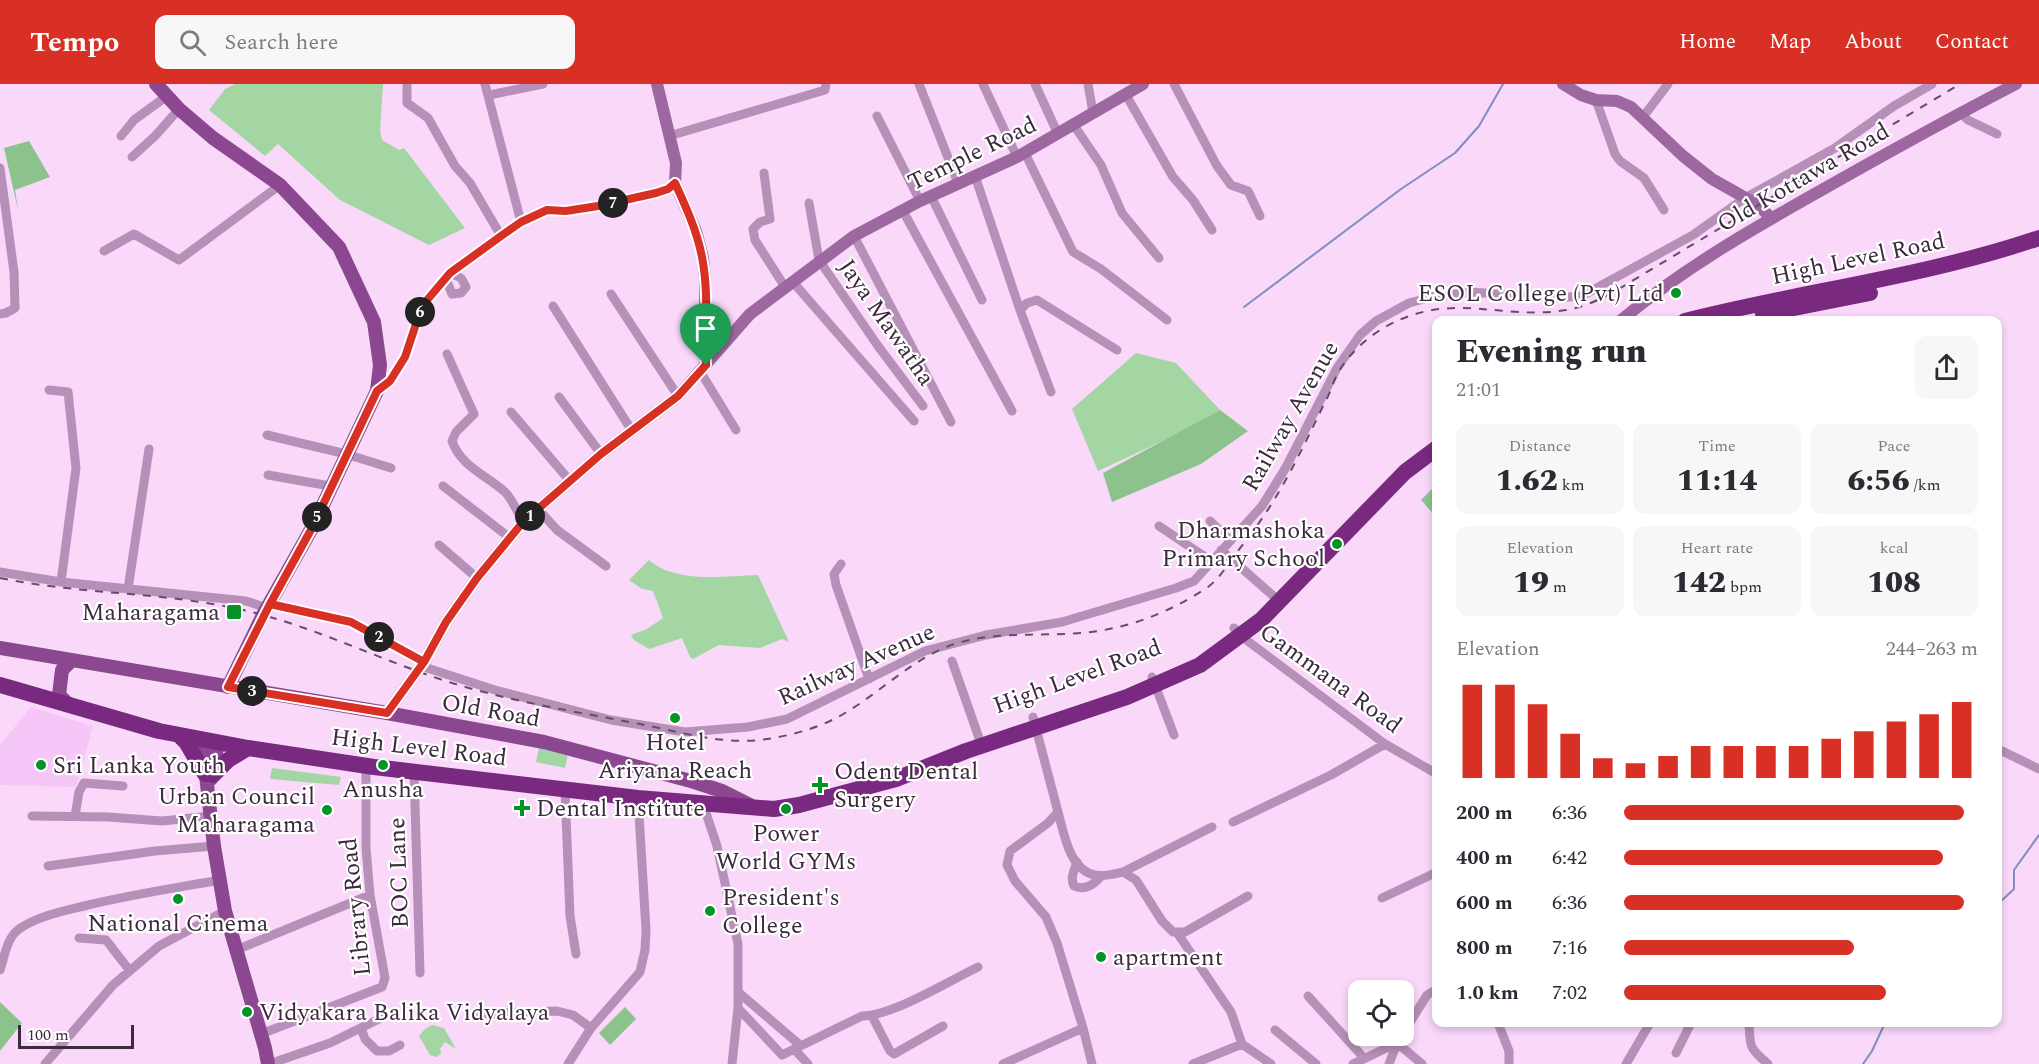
<!DOCTYPE html>
<meta charset="utf-8">
<style>
:root{--surface:#fff;--page:#f7f7f7;--text:#2b2b33;--muted:#7c7c81;--accent:#d93025}
body{margin:0;font-family:Spectral,serif;background:var(--page);color:var(--text);height:100vh;display:flex;flex-direction:column;font-size:22px;white-space:nowrap}
*{box-sizing:border-box;margin:0}
p{font-size:20px;color:var(--muted)}
.icon{flex:none;width:33px;height:33px;fill:none;stroke:currentColor;stroke-width:2;stroke-linecap:round;stroke-linejoin:round}
.map{position:relative;flex:1;overflow:hidden}
.side{position:absolute;left:1432px;top:232px;width:570px;height:711px;display:flex;flex-direction:column;background:var(--surface);border-radius:12px;box-shadow:0 3px 9px #0003}
.side>*{flex:none}
.tools{position:absolute;left:1348px;top:896px;display:grid;gap:12px}
.tools a{display:grid;place-items:center;width:66px;height:66px;border-radius:12px;background:var(--surface);box-shadow:0 3px 9px #0003;font-size:30px}
.scale{position:absolute;left:18px;bottom:15px;width:116px;box-sizing:border-box;padding-left:6px;border:3px solid #3b2b3c;border-top:0;font-size:16px;line-height:21px;white-space:nowrap;color:#3b2b3c;-webkit-text-stroke:4px #fff;paint-order:stroke}
.pin{position:absolute;display:grid;place-items:center;width:51px;height:51px;color:#fff;margin:-62px -26px;border-radius:50% 50% 50% 0;rotate:-45deg;box-shadow:0 0 6px #0007}
.pin .icon{rotate:45deg}
.km{position:absolute;width:30px;height:30px;margin:-15px;border-radius:50%;background:#222;color:#fff;font-size:16px;line-height:30px;text-align:center}
.round{display:grid;place-items:center;flex:none;width:63px;height:63px;border-radius:12px;background:var(--page)}
.summary{display:flex;align-items:center;justify-content:space-between;height:102px;padding:0 24px}
h1{font-size:33px;font-weight:800;line-height:45px}
.stats{display:grid;grid-template-columns:repeat(3,1fr);gap:9px;height:102px;padding:6px 24px}
.stats div{display:grid;align-content:center;border-radius:12px;background:var(--page);text-align:center}
.stats b{font-size:30px;font-weight:800}
.stats small{font-size:16px;font-weight:400}
.stats p{font-size:16px}
.chart{height:168px;padding:12px 24px}
.chart p{display:flex;justify-content:space-between}
.chart svg{width:100%;height:108px;margin-top:6px;stroke:var(--accent);stroke-width:6}
ul{padding:0 24px;list-style:none;font-size:20px}
li{display:grid;grid-template-columns:96px 72px 1fr;align-items:center;height:45px}
li i{height:15px;border-radius:8px;background:var(--accent)}
header{display:flex;align-items:center;gap:36px;box-sizing:border-box;height:84px;padding:0 30px;background:var(--accent);color:#fff}
header strong{font-size:28px}
nav{display:flex;gap:33px;margin-inline-start:auto;font-size:21px}
.search{width:420px;height:54px;background:var(--page);display:flex;align-items:center;gap:15px;box-sizing:border-box;padding:0 21px;border-radius:12px;color:var(--muted);font-size:22px}
.map>svg:first-child{display:block}
.built{fill:#f5c6f7}
.green{fill:#a4d6a4}
.forest{fill:#8cc38d}
.lines{fill:none;stroke-linecap:round;stroke-linejoin:round}
.stream{stroke:#7e8ec0;stroke-width:2}
.street{stroke:#b690b8;stroke-width:9}
.secondary{stroke:#9d67a0;stroke-width:12}
.primary{stroke:#8b478f;stroke-width:14}
.highway{stroke:#7a2980;stroke-width:16}
.rail{stroke:#624f63;stroke-width:2;stroke-dasharray:8 8;stroke-linecap:butt}
.route-casing{stroke:#fff;stroke-width:12}
.route{stroke:#d93025;stroke-width:8}
.poi-dot{fill:#039327;stroke:#fff;stroke-width:2}
.labels{text-anchor:middle;stroke-width:4.5;stroke-linejoin:round;paint-order:stroke}
.street-label{font-size:24px;fill:#3b2b3c;stroke:#fff}
.poi-label{font-size:24px;fill:#3b2b3c;stroke:#fff;text-anchor:start}
</style>
<header>
<strong>Tempo</strong>
<div class="search"><svg class="icon" aria-label="search" viewBox="0 0 24 24"><circle cx="10" cy="10" r="6"/><path d="M15 15l6 6"/></svg>Search here</div>
<nav><a>Home</a><a>Map</a><a>About</a><a>Contact</a></nav>
</header>
<div class="map">
<svg width="2039" height="980" viewBox="0 0 2039 980">
<rect width="100%" height="100%" fill="#f9d8fa"/>
<path class="built" d="M31,623L93,642L76,703L0,701V661Z"/>
<path class="green" d="M235,0H383L380,47L382,56L399,66L404,64L465,144L429,161L340,116L278,60L265,72L209,26L225,5Z
M1136,269L1176,279L1220,326L1171,353L1098,387L1072,325Z
M649,476C677,500 724,492 758,491L789,558L782,555L760,564L719,561L693,575L690,573L682,554L649,565L634,556L631,551L647,545L663,534L653,507L642,505L629,496Z
M539,664L568,670L565,684L536,678Z
M272,684L341,693L339,701L270,695Z
M432,941L444,944L456,965L445,958L440,965L441,969L437,973L430,971L419,952L424,946Z"/>
<path class="forest" d="M29,57L50,93L15,106L18,126L4,64Z
M1220,326L1248,347L1201,380L1112,418L1103,389Z
M1437,400V434L1421,416Z
M0,918L22,939L0,967Z
M625,923L636,935L610,961L599,949Z"/>
<g class="lines">
<path class="stream" d="M1244,223L1401,105L1455,69L1479,42L1503,0
M1998,820L2014,805V786L2039,751
M1863,980L1872,967L1885,939"/>
<path class="street" d="M407,0V19L428,34L455,82L470,99L501,152
M485,0L521,138
M919,0L958,99
M983,0L1017,73
M1035,0L1058,50
M1088,0L1093,29
M1174,0L1217,82L1231,101L1248,107L1260,132
M489,11L543,0
M1126,11L1173,93L1193,116L1212,146
M1596,16L1615,70L1620,77L1644,94L1664,126
M1960,28L1968,36L1997,50
M877,32L920,117
M1643,33L1668,0
M1073,40L1101,81L1122,129L1159,174
M121,52L134,36L167,12
M669,52L825,6L826,0
M1025,69L1073,168L1101,185L1167,236
M132,73L155,52L179,25
M0,84L14,188L15,224L6,229L0,230
M764,89L770,135L760,138L753,145L755,156L785,203
M975,92L1020,226L1027,219L1037,216L1117,266
M931,112L982,216
M809,119L819,176L878,262L923,322
M903,127L1012,327
M854,152L951,338
M104,167L134,150L179,176L280,101
M446,195L452,210L461,209L466,203L461,194L450,189
M792,197L914,337
M611,210L678,312
M553,222L632,347
M1020,226L1051,308
M447,270L474,330L456,348L452,357C461,383 488,392 506,409C513,417 518,429 523,438
M700,287L736,346
M49,306L68,308L76,384L61,498
M377,307L390,297L405,273L422,222L450,189L501,152L521,138L547,126L566,127L598,122L656,109L668,105L675,99
M559,313L601,370
M511,328L570,397
M267,351L346,370L391,384
M268,391L330,402
M443,402L510,454
M538,425L557,446L606,482
M1210,437L1230,456
M1159,442L1211,477
M439,461L477,494
M1221,466L1279,517
M841,480L834,490L836,501L869,595
M0,488L61,498L246,517L267,524
M128,505L149,365
M270,520L351,538L424,578
M1234,544L1241,552L1385,660L1437,690
M952,577L979,654
M421,582L495,606L611,636L685,648L748,643L787,635L925,567L986,551L1062,538L1176,504L1194,497L1262,422L1285,385L1337,284L1360,251L1376,237L1409,219L1432,213L1470,208L1554,214L1582,212L1693,151L1745,114L1835,64L1894,22L1932,0
M1152,593L1174,651
M1033,633L1058,728L1048,739L1010,767L1007,781L1015,797L1046,833L1057,859L1083,944L1092,980
M1998,665L2039,685
M414,687L420,889
M565,706L570,832L576,870
M703,720L717,762L738,860V924L732,980
M1058,728C1064,749 1069,786 1095,791C1104,793 1114,790 1123,788L1136,796L1162,837L1173,848H1185L1248,812
M32,732L108,733L162,737L211,732
M75,732L79,708L84,699L123,702
M1233,738L1331,691L1385,660
M1077,778C1074,787 1070,794 1074,802C1085,807 1095,800 1101,792
M48,782L155,767L214,762
M1123,788L1212,743
M1382,814L1437,788
M1178,850L1231,928L1242,960L1271,980
M79,854L106,856L130,887
M236,866L370,811
M0,886C5,872 6,855 19,845C38,832 63,827 84,822C129,811 175,804 220,796
M738,908L800,961
M1308,912L1364,974
M738,924L782,971L862,932C892,932 949,897 978,883
M480,930L557,927L573,931L591,944
M872,932L890,967L894,970L943,942
M1498,939L1509,967V980
M1749,939C1750,963 1749,964 1768,980
M361,944L365,955L377,967H389L400,961
M1275,946L1316,980
M1404,948L1427,911L1437,905
M261,950L382,903L385,894L370,811L366,764V681
M794,965L808,980
M1676,969L1691,939
M45,980L113,901L159,862L225,827
M269,980L330,959L381,934
M568,980L591,944L640,888L645,866L646,846L638,714
M1003,980L1083,944
M1193,980L1242,960
M1353,980L1397,959L1402,951
M1389,980L1397,959L1422,980
M1626,980L1650,939"/>
<path class="secondary" d="M657,0L676,79L675,99L696,147L703,174L705,195L706,281
M1563,0L1581,11L1596,16L1617,17L1631,23L1683,72L1712,95L1758,121L1770,133
M1620,237C1685,183 1754,144 1827,103C1889,68 1952,33 2016,0
M387,629L424,578L446,538L477,494L523,438L601,370L678,312L750,230L854,152L920,117L1017,73L1143,0"/>
<path class="primary" d="M156,0L179,25L213,54L280,101L339,163L374,238L380,281L377,307L312,444L263,531L228,603
M0,564L387,629L544,658L691,697L722,707L750,721
M70,622L59,611L62,586L72,576
M202,656L214,762L225,827L265,964L268,980
M211,695L218,659"/>
<path class="highway" d="M1763,230L1870,209
M1685,237C1803,207 1924,193 2039,154
M0,601L159,647L248,664L374,683L638,714L774,725L799,721L896,695L966,667L1127,613L1200,581L1261,536L1405,388L1437,364
M179,651L186,658L205,690
M213,691L228,676L248,664"/>
<path class="rail" d="M0,494C87,512 177,507 263,531C328,549 388,579 452,599C513,618 578,628 640,640C681,648 725,662 767,655C794,651 822,643 845,629C884,606 917,570 961,558C1006,546 1053,554 1098,547C1138,541 1175,525 1208,503C1220,494 1228,480 1237,468C1250,452 1263,434 1274,416C1293,385 1309,351 1325,318C1330,310 1332,301 1336,293C1346,272 1367,253 1387,242C1453,206 1501,237 1566,226C1585,223 1601,215 1617,206L1960,0"/>
</g>
<g class="lines">
<g class="route-casing">
<path id="route" d="M706,281L678,312L601,370L523,438L477,494L446,538L424,578L351,538L270,520L228,603L387,629L424,578L351,538L270,520L312,444L377,307L390,297L405,273L422,222L450,189L501,152L521,138L547,126L566,127L598,122L656,109L668,105L675,99C686,123 697,147 702,173C709,208 705,246 706,281"/>
</g>
<use href="#route" class="route"/>
</g>
<g class="poi-dot">
<circle cx="1676" cy="209" r="6"/>
<circle cx="1337" cy="460" r="6"/>
<rect x="226" y="520" width="16" height="16" rx="3"/>
<circle cx="675" cy="634" r="6"/>
<circle cx="41" cy="681" r="6"/>
<circle cx="383" cy="681" r="6"/>
<path d="M817 692h6v6h6v6h-6v6h-6v-6h-6v-6h6z"/>
<path d="M519 715h6v6h6v6h-6v6h-6v-6h-6v-6h6z"/>
<circle cx="786" cy="725" r="6"/>
<circle cx="327" cy="726" r="6"/>
<circle cx="178" cy="815" r="6"/>
<circle cx="710" cy="827" r="6"/>
<circle cx="1101" cy="873" r="6"/>
<circle cx="247" cy="928" r="6"/>
</g>
<g class="labels">
<g class="street-label">
<text transform="translate(972 69) rotate(-26)" y="8">Temple Road</text>
<text transform="translate(1803 93) rotate(-30)" y="8">Old Kottawa Road</text>
<text transform="translate(1858 174) rotate(-12)" y="8">High Level Road</text>
<text transform="translate(887 238) rotate(55)" y="8">Jaya Mawatha</text>
<text transform="translate(1290 332) rotate(-60)" y="8">Railway Avenue</text>
<text transform="translate(856 580) rotate(-24)" y="8">Railway Avenue</text>
<text transform="translate(1077 592) rotate(-20)" y="8">High Level Road</text>
<text transform="translate(1331 594) rotate(36)" y="8">Gammana Road</text>
<text transform="translate(491 626) rotate(10)" y="8">Old Road</text>
<text transform="translate(419 663) rotate(7)" y="8">High Level Road</text>
<text transform="translate(398 789) rotate(-92)" y="8">BOC Lane</text>
<text transform="translate(355 823) rotate(-96)" y="8">Library Road</text>
</g>
<g class="poi-label">
<text x="1664" y="217" text-anchor="end">ESOL College (Pvt) Ltd</text>
<text x="1325" y="454" text-anchor="end">Dharmashoka<tspan x="1325" dy="28">Primary School</tspan></text>
<text x="220" y="536" text-anchor="end">Maharagama</text>
<text x="675" y="666" text-anchor="middle">Hotel<tspan x="675" dy="28">Ariyana Reach</tspan></text>
<text x="53" y="689">Sri Lanka Youth</text>
<text x="834" y="695">Odent Dental<tspan x="834" dy="28">Surgery</tspan></text>
<text x="383" y="713" text-anchor="middle">Anusha</text>
<text x="315" y="720" text-anchor="end">Urban Council<tspan x="315" dy="28">Maharagama</tspan></text>
<text x="536" y="732">Dental Institute</text>
<text x="786" y="757" text-anchor="middle">Power<tspan x="786" dy="28">World GYMs</tspan></text>
<text x="722" y="821">President's<tspan x="722" dy="28">College</tspan></text>
<text x="178" y="847" text-anchor="middle">National Cinema</text>
<text x="1113" y="881">apartment</text>
<text x="259" y="936">Vidyakara Balika Vidyalaya</text>
</g>
</g>
</svg>
<div class="tools">
<a><svg class="icon" aria-label="locate" viewBox="0 0 24 24"><circle cx="12" cy="12" r="6"/><path d="M12 2v4M12 18v4M2 12h4M18 12h4"/></svg></a>
</div>
<div class="scale">100 m</div>
<div class="pin" style="left:706px;top:281px;background:#1e9e55"><svg class="icon" aria-label="arrive" viewBox="0 0 24 24"><path d="M6 21V4h12l-3 4 3 4H6"/></svg></div>
<b class="km" style="left:530px;top:432px">1</b>
<b class="km" style="left:379px;top:553px">2</b>
<b class="km" style="left:252px;top:607px">3</b>
<b class="km" style="left:317px;top:433px">5</b>
<b class="km" style="left:420px;top:228px">6</b>
<b class="km" style="left:613px;top:119px">7</b>
<section class="side">
<div class="summary"><div><h1>Evening run</h1><p>21:01</p></div><a class="round"><svg class="icon" aria-label="share" viewBox="0 0 24 24"><path d="M12 15V3M7 8l5-5 5 5M5 13v7h14v-7"/></svg></a></div>
<div class="stats">
<div><p>Distance</p><b>1.62<small> km</small></b></div>
<div><p>Time</p><b>11:14</b></div>
<div><p>Pace</p><b>6:56<small> /km</small></b></div>
</div>
<div class="stats">
<div><p>Elevation</p><b>19<small> m</small></b></div>
<div><p>Heart rate</p><b>142<small> bpm</small></b></div>
<div><p>kcal</p><b>108</b></div>
</div>
<div class="chart"><p><span>Elevation</span>244–263 m</p>
<svg viewBox="0 0 160 44" preserveAspectRatio="none"><path d="M5 44V6M15 44V6M25 44V14M35 44V26M45 44V36M55 44V38M65 44V35M75 44V31M85 44V31M95 44V31M105 44V31M115 44V28M125 44V25M135 44V21M145 44V18M155 44V13"/></svg>
</div>
<ul>
<li><b>200 m</b>6:36<i style="width:96%"></i></li>
<li><b>400 m</b>6:42<i style="width:90%"></i></li>
<li><b>600 m</b>6:36<i style="width:96%"></i></li>
<li><b>800 m</b>7:16<i style="width:65%"></i></li>
<li><b>1.0 km</b>7:02<i style="width:74%"></i></li>
</ul>
</section>
</div>
